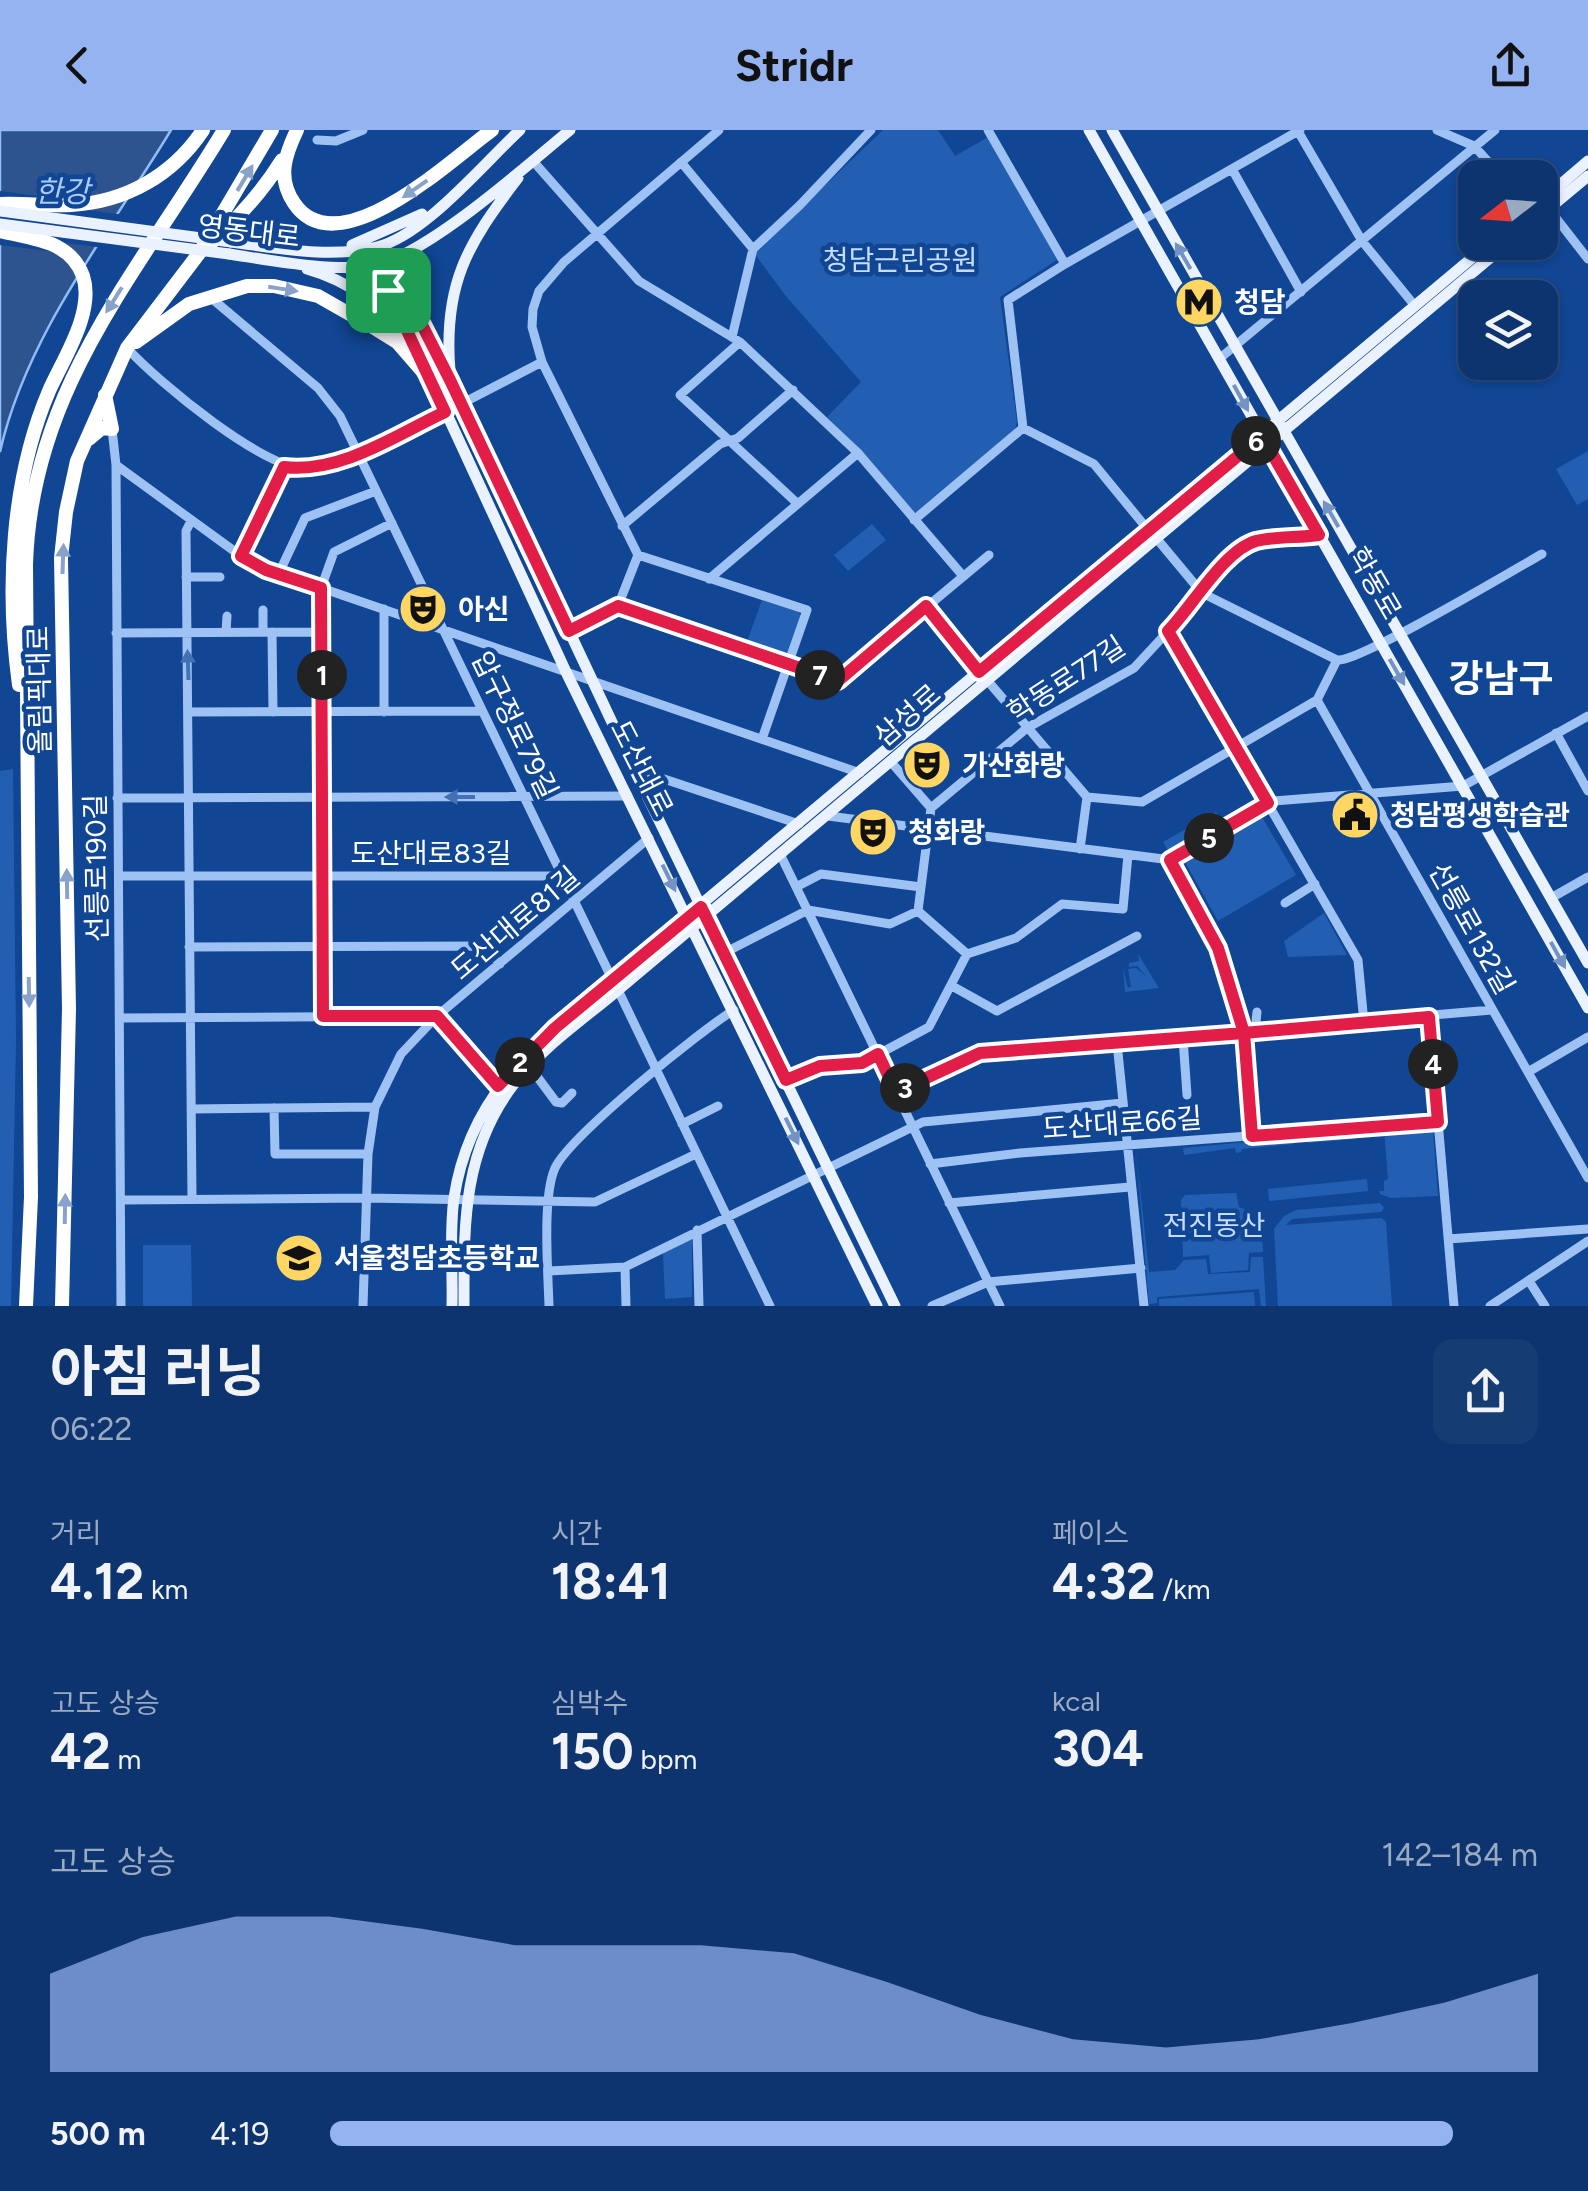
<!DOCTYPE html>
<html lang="ko">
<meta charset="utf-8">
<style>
:root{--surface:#0d346f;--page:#163c74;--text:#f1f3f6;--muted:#9aaac3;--line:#2d4f82;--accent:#95b2f1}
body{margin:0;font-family:Figtree,"Noto Sans KR",sans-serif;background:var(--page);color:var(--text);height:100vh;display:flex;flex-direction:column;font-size:38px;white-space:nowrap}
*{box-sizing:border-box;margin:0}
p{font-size:32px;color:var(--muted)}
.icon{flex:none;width:55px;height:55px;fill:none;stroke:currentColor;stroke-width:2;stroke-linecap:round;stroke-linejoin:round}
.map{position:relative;height:1176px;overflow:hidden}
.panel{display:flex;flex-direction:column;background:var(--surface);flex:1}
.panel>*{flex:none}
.needle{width:65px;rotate:253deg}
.tools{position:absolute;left:1458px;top:30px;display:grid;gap:20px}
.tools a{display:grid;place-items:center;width:100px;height:100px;border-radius:20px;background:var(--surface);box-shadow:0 2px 8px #0004,0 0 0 2px var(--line);font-size:50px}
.pin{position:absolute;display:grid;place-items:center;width:85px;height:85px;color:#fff;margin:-42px;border-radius:20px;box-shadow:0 5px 15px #0006}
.km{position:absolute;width:50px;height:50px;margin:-25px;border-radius:50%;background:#222;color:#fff;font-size:28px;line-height:50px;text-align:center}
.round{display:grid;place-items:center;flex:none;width:105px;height:105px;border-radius:20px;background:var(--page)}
.overview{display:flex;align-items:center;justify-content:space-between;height:170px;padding:0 50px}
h1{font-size:55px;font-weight:700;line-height:75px}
.stats{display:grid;grid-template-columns:repeat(3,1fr);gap:15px;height:170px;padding:10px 50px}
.stats div{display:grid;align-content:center}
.stats b{font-size:50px;font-weight:700}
.stats small{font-size:28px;font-weight:400}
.stats p{font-size:28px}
.chart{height:280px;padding:20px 50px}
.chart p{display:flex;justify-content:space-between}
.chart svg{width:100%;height:180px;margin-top:10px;fill:var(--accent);opacity:.7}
ul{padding:0 50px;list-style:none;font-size:32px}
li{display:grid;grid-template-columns:160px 120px 1fr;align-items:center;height:75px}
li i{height:25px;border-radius:12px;background:var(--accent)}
header{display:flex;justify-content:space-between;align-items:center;height:130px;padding:0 50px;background:var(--accent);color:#111;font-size:45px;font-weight:700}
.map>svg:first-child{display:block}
.green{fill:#225fb3}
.water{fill:#2d548e;stroke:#90bcf7;stroke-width:2.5}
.pier{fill:#114694}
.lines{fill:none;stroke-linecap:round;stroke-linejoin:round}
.minor{stroke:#9ec2f3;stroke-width:9}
.major{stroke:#ebf2ff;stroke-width:11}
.highway{stroke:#fff;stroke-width:14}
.major-bridge{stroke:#ebf2ff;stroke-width:11}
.oneway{fill:#88a2ca}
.oneway2{fill:#7393c4}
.oneway3{fill:#4271b5}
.route-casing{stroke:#fff;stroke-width:20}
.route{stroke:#e11d48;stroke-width:12}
.labels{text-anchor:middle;stroke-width:9;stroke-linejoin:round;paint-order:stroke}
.street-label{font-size:28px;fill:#fff;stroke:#114694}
.park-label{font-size:28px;fill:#c6ddfd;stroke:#114694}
.poi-label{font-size:28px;font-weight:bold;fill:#fff;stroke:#114694;text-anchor:start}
.water-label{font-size:30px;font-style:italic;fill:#abccfa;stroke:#114694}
.district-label{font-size:38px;font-weight:bold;fill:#fff;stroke:#114694}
</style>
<header><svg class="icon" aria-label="back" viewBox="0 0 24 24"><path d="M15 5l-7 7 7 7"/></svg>Stridr<svg class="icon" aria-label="share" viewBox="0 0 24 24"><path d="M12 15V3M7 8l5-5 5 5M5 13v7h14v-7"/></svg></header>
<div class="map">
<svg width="1588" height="1176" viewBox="0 0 1588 1176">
<rect width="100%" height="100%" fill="#114694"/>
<path class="green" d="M883,0H938L955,26L990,6L1060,128L1000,167L1017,292L1014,303L918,383L912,381L867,326L827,287L861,252L785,165L754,123Z
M1588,321V369L1577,375L1556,339Z
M872,394L886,410L848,441L834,425Z
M762,470L799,482L801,487L787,528L780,529L745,517Z
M13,639L16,910L11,1176H0V641Z
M1216,682L1221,692L1169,722L1163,712Z
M1262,687L1296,745L1218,791L1185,732Z
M1324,783L1347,825L1288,827L1284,811Z
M1138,824L1159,858L1125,862L1123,838L1128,858L1131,857L1128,839L1136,838L1146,846L1137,836L1129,837V833L1139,831Z
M1427,995L1433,1002L1438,1066L1391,1068L1380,1064L1379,1061H1384V1051L1388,1049L1384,998Z
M1382,999V1004L1358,1006L1355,1009L1308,1013L1303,1009L1293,1014L1242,1019L1241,1022L1236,1023L1235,1018L1184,1025L1183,1018Z
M1136,1020L1149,1142L1175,1140L1184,1130L1206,1129L1208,1144L1250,1142L1251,1127H1263L1266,1176H1261L1259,1159L1157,1167V1173L1149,1174Z
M1367,1049L1368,1061L1269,1071L1268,1059Z
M1236,1063L1239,1077L1259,1085L1260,1096L1256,1101L1262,1103L1263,1122L1249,1123L1248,1140L1211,1143L1209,1125L1183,1127L1181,1070L1185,1065Z
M1380,1073L1384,1078L1381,1082L1292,1089L1286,1095L1382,1088L1386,1092L1392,1176H1278L1274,1099L1284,1086L1296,1080Z
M692,1108V1167L665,1169L663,1122Z
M143,1115H191L192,1176H143Z
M1254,1162L1255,1176H1159V1169Z"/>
<path class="water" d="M0,0H171C110,101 26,205 0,322Z"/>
<path class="pier" d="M0,61L61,69L79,79L125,85L104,118L66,113L48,121L0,115Z"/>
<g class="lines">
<path class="minor" d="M988,0L1065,134
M1437,0L1474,16L1503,48
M1299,3L1362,111L1415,176
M317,10L336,11L363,0
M533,31L639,151L740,212L858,323L963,446
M681,32L753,119
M1232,39L1301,162
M1549,79L1588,129
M210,167L318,258L340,286L612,849
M732,207L753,119L800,75L871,0
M740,212L680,265L798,374
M127,218C158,252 266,342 310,339C347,336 410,298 445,282
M1219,229L1495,0
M461,274L542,232
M1023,298L1008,170L1065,134L1300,0
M1023,298L1094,334L1149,401
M112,299L116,335L121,1176
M116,335L241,426L266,439L860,643
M914,390L1023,298
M191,391L186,401L192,1069
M622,396L720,314L738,308L793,260
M1157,409L1202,463L1337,530
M638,425L807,480L762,609
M241,426L284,337
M279,443L305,388L376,361
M186,447H220
M709,449L858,323
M618,476L638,425L542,232L532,197L533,179L539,161L564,132L719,0
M926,476L979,542
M569,501L618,476L838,551L989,425
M1168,501L1358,830L1364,893
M226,502L227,486
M263,502V480
M272,502L273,582
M116,503L321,502
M987,550L1087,667L1080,719
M1317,570L1588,1048
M189,582L482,581
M384,582V479
M1556,603L1588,661
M891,632L931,678L918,781
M634,639L799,694
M1087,667L1142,672L1317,570L1337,530C1358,533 1512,441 1542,424
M117,668L628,666
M931,678L1027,598L1134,538L1184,484L1220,438L1245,416L1255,411L1319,405
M828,686L1171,730
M781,726L1000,1176
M1171,730L1274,671L1463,656L1588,586
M1171,730L1218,818L1245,903L1252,1006
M119,746H562
M796,757L821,744L921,757
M1551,768L1588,747
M1285,773L1315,754
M918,781L967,824L1016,808L1062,774L1123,779L1128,725
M189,817L482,816L500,834
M724,823L808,780L890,794L918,781
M952,856L997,881L1137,806
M618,860L770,1176
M323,886L321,458L334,422L392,393
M1429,887L1454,1176
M120,888L437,886L498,956
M1255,902L1257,882
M1183,908L1187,965
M1117,913L1144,1176
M530,937L556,972L562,973L572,963
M1528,942L1588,907
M785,950L819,936L862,933L929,897L967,824
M896,962L980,923L1492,880
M274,978L275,1024H368
M191,979L375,977
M682,994L718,976
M930,1034L1020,1023L1438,992
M121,1070L366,1068L595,1072L696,1024
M949,1073L1130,1057
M697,1100L699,1176
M1448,1109L1588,1099
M625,1137L626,1176
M549,1141L625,1137L923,992L1123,973
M1529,1151L1545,1176
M363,1176L368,1024L375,977L401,924L437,886L649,708
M549,1176C548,1141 542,1067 555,1038C570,1006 700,901 734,880
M932,1176L988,1152L1141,1138
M1490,1176L1588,1111"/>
<path class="major" d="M1089,0L1588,878
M1112,0L1588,833
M1540,72L1588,31
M1540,86L1588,46
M231,112C278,118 330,129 377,117C425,105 484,33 520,0
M352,115L422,84
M382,116L451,250L634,639L895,1176
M370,118L567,544L877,1176
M229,124C269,130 336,143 375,135C427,125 526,36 570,0
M307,139C352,152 373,172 405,205
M450,241C443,155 467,114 518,48
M452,1176C453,1141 449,1103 454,1068C470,963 537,913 612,849L1491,112
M464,1176C464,1096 462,1021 514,954C541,918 584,889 618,860L1509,112"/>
<path class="highway" d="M297,0C285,25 277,48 294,73C338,139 454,27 492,0
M0,74C24,73 47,76 71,75C126,72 173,45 203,0
M0,101C32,109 70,110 83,146C95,182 63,229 49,261C11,350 6,460 19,555
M212,112C238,88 263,61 282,30
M136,212L189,174L247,156H274L318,166L376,199L397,212L430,250
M89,309L102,298L112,299L105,265
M26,1176L31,1067L26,435C31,259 138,143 224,0
M62,1176L69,879L61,428L66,382L77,331L127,218L200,122L272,0"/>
<path class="major-bridge" d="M0,81L231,112
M0,94L229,124"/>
</g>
<defs><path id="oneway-solid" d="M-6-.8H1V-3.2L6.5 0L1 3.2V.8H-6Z" transform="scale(2.5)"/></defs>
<g class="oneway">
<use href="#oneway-solid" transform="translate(245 48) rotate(-59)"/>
<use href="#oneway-solid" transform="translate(415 59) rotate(145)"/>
<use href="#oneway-solid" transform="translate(283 159) rotate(9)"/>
<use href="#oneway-solid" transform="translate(114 170) rotate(122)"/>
<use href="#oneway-solid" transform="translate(63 429) rotate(-88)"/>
<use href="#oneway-solid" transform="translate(67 754) rotate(-91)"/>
<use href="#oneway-solid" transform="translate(29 862) rotate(89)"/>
<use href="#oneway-solid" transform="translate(65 1079) rotate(-89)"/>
</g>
<g class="oneway2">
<use href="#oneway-solid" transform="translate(1183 126) rotate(-120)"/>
<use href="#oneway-solid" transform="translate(1241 268) rotate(61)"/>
<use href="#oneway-solid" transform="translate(1331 384) rotate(-120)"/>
<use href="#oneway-solid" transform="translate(1397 542) rotate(60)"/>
<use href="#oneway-solid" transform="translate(669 748) rotate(64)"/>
<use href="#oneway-solid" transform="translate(1558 825) rotate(61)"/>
<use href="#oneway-solid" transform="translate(792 1001) rotate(64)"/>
</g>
<g class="oneway3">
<use href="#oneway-solid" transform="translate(188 535) rotate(-92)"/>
<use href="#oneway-solid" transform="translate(460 667) rotate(180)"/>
</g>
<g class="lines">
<g class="route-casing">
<path id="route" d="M388,160L445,282C396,305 340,344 284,337L241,426L266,440L321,458L323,886H437L498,956L555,898L701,777L786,950L820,936L862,933L878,924L896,962L980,923L1244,903L1255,902L1429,887L1438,992L1252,1006L1244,903L1218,818L1170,730L1268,673L1168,501C1192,477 1224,420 1256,411C1276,406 1299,408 1319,405L1262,306L979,542L926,476L838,551L618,476L569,501L450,250L389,130L376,135L388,160"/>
</g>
<use href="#route" class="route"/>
</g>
<defs>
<g id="metro-disc" transform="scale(2.5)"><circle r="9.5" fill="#ffd661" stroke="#114694"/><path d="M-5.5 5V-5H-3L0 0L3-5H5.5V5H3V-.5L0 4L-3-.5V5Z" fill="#111"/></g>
<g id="theatre-disc" transform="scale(2.5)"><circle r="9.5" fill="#ffd661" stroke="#114694"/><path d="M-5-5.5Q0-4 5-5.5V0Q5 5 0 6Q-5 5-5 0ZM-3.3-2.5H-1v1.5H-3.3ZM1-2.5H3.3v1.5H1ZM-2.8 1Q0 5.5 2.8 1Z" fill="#111"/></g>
<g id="civic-disc" transform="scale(2.5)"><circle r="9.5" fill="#ffd661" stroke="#114694"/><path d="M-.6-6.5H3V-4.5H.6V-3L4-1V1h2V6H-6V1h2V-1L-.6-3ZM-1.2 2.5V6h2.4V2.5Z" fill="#111"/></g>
<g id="school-disc" transform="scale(2.5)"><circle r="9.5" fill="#ffd661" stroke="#114694"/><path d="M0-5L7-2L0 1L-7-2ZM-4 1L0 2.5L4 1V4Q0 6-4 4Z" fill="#111"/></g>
</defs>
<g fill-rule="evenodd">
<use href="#metro-disc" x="1199" y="172"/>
<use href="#theatre-disc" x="423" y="479"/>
<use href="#theatre-disc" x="927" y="635"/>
<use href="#civic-disc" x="1355" y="685"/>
<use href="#theatre-disc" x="873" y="702"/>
<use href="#school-disc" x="299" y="1128"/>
</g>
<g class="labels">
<g class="street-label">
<text transform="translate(249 101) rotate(7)" y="10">영동대로</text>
<text transform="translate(1375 453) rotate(60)" y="10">학동로</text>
<text transform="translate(1066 549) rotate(-33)" y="10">학동로77길</text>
<text transform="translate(39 560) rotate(-91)" y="10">올림픽대로</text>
<text transform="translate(907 585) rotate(-41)" y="10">삼성로</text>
<text transform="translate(515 595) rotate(64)" y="10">압구정로79길</text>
<text transform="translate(642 638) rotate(63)" y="10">도산대로</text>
<text x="431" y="733">도산대로83길</text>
<text transform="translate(96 738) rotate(-91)" y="10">선릉로190길</text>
<text transform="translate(515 793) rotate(-40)" y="10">도산대로81길</text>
<text transform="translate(1472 798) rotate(61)" y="10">선릉로132길</text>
<text transform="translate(1122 993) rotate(-4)" y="10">도산대로66길</text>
</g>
<g class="park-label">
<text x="900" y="140">청담근린공원</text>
<text x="1214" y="1105">전진동산</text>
</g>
<g class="poi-label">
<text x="1234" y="182">청담</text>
<text x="458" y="489">아신</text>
<text x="962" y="645">가산화랑</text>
<text x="1390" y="695">청담평생학습관</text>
<text x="908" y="712">청화랑</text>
<text x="334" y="1138">서울청담초등학교</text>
</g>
<g class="water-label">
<text x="62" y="72">한강</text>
</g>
<g class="district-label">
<text x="1501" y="562">강남구</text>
</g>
</g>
</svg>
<div class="tools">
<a><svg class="needle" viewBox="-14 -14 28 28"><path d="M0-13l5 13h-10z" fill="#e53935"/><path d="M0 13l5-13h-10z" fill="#9aaac3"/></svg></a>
<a><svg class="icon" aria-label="layers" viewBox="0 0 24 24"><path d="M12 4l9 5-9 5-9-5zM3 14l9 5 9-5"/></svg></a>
</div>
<div class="pin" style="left:388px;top:160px;background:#1e9e55"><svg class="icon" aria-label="arrive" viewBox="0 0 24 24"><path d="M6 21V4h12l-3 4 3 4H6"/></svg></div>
<b class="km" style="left:322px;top:545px">1</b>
<b class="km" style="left:520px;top:932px">2</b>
<b class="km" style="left:905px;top:958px">3</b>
<b class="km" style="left:1433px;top:934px">4</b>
<b class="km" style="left:1209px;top:708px">5</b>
<b class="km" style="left:1256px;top:311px">6</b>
<b class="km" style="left:820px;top:545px">7</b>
</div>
<section class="panel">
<div class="overview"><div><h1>아침 러닝</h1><p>06:22</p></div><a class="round"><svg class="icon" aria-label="share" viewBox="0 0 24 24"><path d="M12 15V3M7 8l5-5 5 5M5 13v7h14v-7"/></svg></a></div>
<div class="stats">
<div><p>거리</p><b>4.12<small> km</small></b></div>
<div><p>시간</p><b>18:41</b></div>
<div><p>페이스</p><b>4:32<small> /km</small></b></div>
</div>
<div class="stats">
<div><p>고도 상승</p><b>42<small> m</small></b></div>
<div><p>심박수</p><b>150<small> bpm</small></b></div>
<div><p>kcal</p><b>304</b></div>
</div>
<div class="chart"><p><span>고도 상승</span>142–184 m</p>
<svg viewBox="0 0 160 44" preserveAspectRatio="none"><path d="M0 44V20L10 11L20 6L30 6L40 9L50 13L60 13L70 13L80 15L90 22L100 30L110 36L120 38L130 36L140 32L150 27L160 20V44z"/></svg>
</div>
<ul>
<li><b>500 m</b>4:19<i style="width:93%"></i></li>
</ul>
</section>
